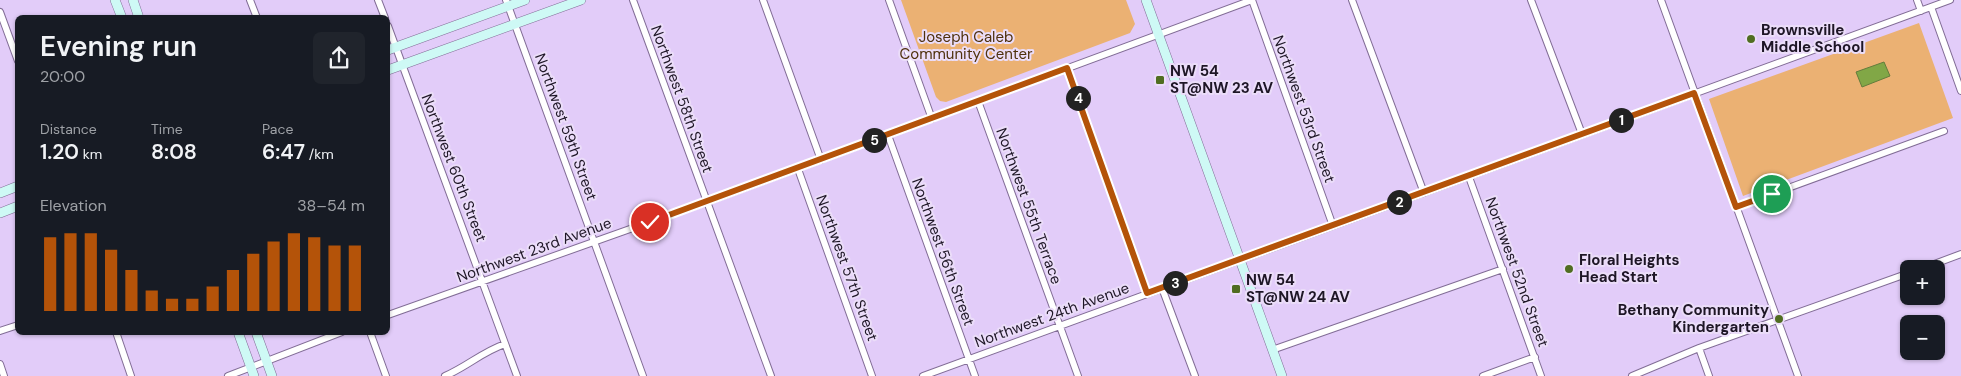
<!DOCTYPE html>
<meta charset="utf-8">
<style>
:root{--surface:#171b24;--page:#20242c;--text:#f1f3f6;--muted:#9ea1a6;--accent:#b45309}
body{margin:0;font-family:"DM Sans",sans-serif;background:var(--page);color:var(--text);height:100vh;display:flex;flex-direction:column;font-size:19px;white-space:nowrap}
*{box-sizing:border-box;margin:0}
p{font-size:16px;color:var(--muted)}
.icon{flex:none;width:28px;height:28px;fill:none;stroke:currentColor;stroke-width:2;stroke-linecap:round;stroke-linejoin:round}
.map{position:relative;flex:1;overflow:hidden}
.side{position:absolute;left:15px;top:15px;width:375px;height:320px;display:flex;flex-direction:column;background:var(--surface);border-radius:8px;box-shadow:0 1px 4px #0004}
.side>*{flex:none}
.buttons{position:absolute;left:1900px;top:260px;display:grid;gap:10px}
.buttons a{display:grid;place-items:center;width:45px;height:45px;border-radius:8px;background:var(--surface);box-shadow:0 1px 4px #0004;font-size:25px}
.pin{position:absolute;display:grid;place-items:center;width:42px;height:42px;color:#fff;margin:-21px;border:2px solid #fff;border-radius:50%;box-shadow:0 1px 5px #0007}
.km{position:absolute;width:25px;height:25px;margin:-12px;border-radius:50%;background:#222;color:#fff;font-size:14px;line-height:25px;text-align:center}
.round{display:grid;place-items:center;flex:none;width:52px;height:52px;border-radius:8px;background:var(--page)}
.head{display:flex;align-items:center;justify-content:space-between;height:85px;padding:0 25px}
h1{font-size:28px;font-weight:600;line-height:38px}
.metrics{display:grid;grid-template-columns:repeat(3,1fr);gap:8px;height:85px;padding:5px 25px}
.metrics div{display:grid;align-content:center}
.metrics b{font-size:21px;font-weight:600}
.metrics small{font-size:14px;font-weight:400}
.metrics p{font-size:14px}
.chart{height:140px;padding:10px 25px}
.chart p{display:flex;justify-content:space-between}
.chart svg{width:100%;height:90px;margin-top:5px;stroke:var(--accent);stroke-width:6}
.map>svg:first-child{display:block}
.green{fill:#ebb173}
.water{fill:#81a746;stroke:#637c3c}
.lines{fill:none;stroke-linecap:round;stroke-linejoin:round}
.minor-casing{stroke:#826d96;stroke-width:8}
.secondary-casing{stroke:#826d96;stroke-width:10}
.minor{stroke:#fff;stroke-width:6}
.secondary{stroke:#cef9f5;stroke-width:9}
.route-casing{stroke:#fff;stroke-width:10}
.route{stroke:#b45309;stroke-width:6}
.poi-dot{fill:#506d21;stroke:#ebddf9;stroke-width:2}
.labels{text-anchor:middle;stroke-width:4;stroke-linejoin:round;paint-order:stroke}
.poi-label{font-size:15px;font-weight:bold;fill:#1e1626;stroke:#ebddf9;text-anchor:start}
.park-label{font-size:15px;fill:#4f310d;stroke:#ebddf9}
.street-label{font-size:15px;fill:#1e1626;stroke:#ebddf9}
</style>
<div class="map">
<svg width="1961" height="376" viewBox="0 0 1961 376">
<rect width="100%" height="100%" fill="#e2ccf9"/>
<path class="green" d="M901,0H1126L1135,24L1130,33L946,102L940,101L936,97Z
M1919,23L1953,118L1743,196L1709,99Z"/>
<path class="water" d="M1884,62L1890,76L1862,87L1856,72Z"/>
<g class="lines">
<g class="minor-casing">
<path id="minor" d="M250,0L257,18
M378,0L385,18
M506,0L643,376
M633,0L771,376
M763,0L821,160
M889,0L932,119
M1352,0L1424,193
M1531,0L1582,134
M1661,0L1798,376
M1917,0L1921,11
M1931,7L1961,91
M0,12L18,61
M388,26L517,376
M1067,68L1147,293
M978,101L1078,376
M888,135L975,376
M798,169L872,376
M1469,177L1541,376
M1736,207L1944,131
M1921,269L1961,254
M1162,288L1195,376
M388,315L706,202L1252,0L1333,226
M0,331L18,325
M116,332L131,376
M370,332L386,376
M1699,348L1709,376
M1272,350L1503,269
M0,364L4,376
M228,376L342,332
M445,376C468,366 482,352 505,344
M923,376L1950,0
M1483,376L1535,357
M1632,376L1699,348L1909,273"/>
</g>
<g class="secondary-casing">
<path id="secondary" d="M115,0L122,18
M133,0L139,18
M1146,0L1282,376
M388,50L525,0
M388,70L581,0
M0,193L18,186
M0,213L18,206
M238,332L254,376
M256,332L272,376"/>
</g>
<use href="#minor" class="minor"/>
<use href="#secondary" class="secondary"/>
</g>
<g class="lines">
<g class="route-casing">
<path id="route" d="M650,222L1067,68L1147,293L1694,93L1736,207L1772,194"/>
</g>
<use href="#route" class="route"/>
</g>
<g class="poi-dot">
<circle cx="1751" cy="39" r="5"/>
<rect x="1155" y="75" width="10" height="10" rx="2.5"/>
<circle cx="1569" cy="269" r="5"/>
<rect x="1231" y="284" width="10" height="10" rx="2.5"/>
<circle cx="1779" cy="319" r="5"/>
</g>
<g class="labels">
<g class="poi-label">
<text x="1761" y="35">Brownsville<tspan x="1761" dy="17">Middle School</tspan></text>
<text x="1170" y="76">NW 54<tspan x="1170" dy="17">ST@NW 23 AV</tspan></text>
<text x="1579" y="265">Floral Heights<tspan x="1579" dy="17">Head Start</tspan></text>
<text x="1246" y="285">NW 54<tspan x="1246" dy="17">ST@NW 24 AV</tspan></text>
<text x="1769" y="315" text-anchor="end">Bethany Community<tspan x="1769" dy="17">Kindergarten</tspan></text>
</g>
<g class="park-label">
<text x="966" y="42">Joseph Caleb<tspan x="966" dy="17">Community Center</tspan></text>
</g>
<g class="street-label">
<text transform="translate(682 99) rotate(70)" y="5">Northwest 58th Street</text>
<text transform="translate(1304 109) rotate(70)" y="5">Northwest 53rd Street</text>
<text transform="translate(566 127) rotate(70)" y="5">Northwest 59th Street</text>
<text transform="translate(454 168) rotate(69)" y="5">Northwest 60th Street</text>
<text transform="translate(1029 206) rotate(70)" y="5">Northwest 55th Terrace</text>
<text transform="translate(534 250) rotate(-20)" y="5">Northwest 23rd Avenue</text>
<text transform="translate(943 252) rotate(70)" y="5">Northwest 56th Street</text>
<text transform="translate(847 268) rotate(70)" y="5">Northwest 57th Street</text>
<text transform="translate(1517 272) rotate(70)" y="5">Northwest 52nd Street</text>
<text transform="translate(1052 315) rotate(-20)" y="5">Northwest 24th Avenue</text>
</g>
</g>
</svg>
<div class="buttons">
<a>+</a>
<a>−</a>
</div>
<div class="pin" style="left:1772px;top:194px;background:#1e9e55"><svg class="icon" aria-label="arrive" viewBox="0 0 24 24"><path d="M6 21V4h12l-3 4 3 4H6"/></svg></div>
<div class="pin" style="left:650px;top:222px;background:#d93025"><svg class="icon" aria-label="check" viewBox="0 0 24 24"><path d="M5 12l5 5 9-10"/></svg></div>
<b class="km" style="left:1621px;top:120px">1</b>
<b class="km" style="left:1399px;top:202px">2</b>
<b class="km" style="left:1175px;top:283px">3</b>
<b class="km" style="left:1078px;top:98px">4</b>
<b class="km" style="left:874px;top:140px">5</b>
<section class="side">
<div class="head"><div><h1>Evening run</h1><p>20:00</p></div><a class="round"><svg class="icon" aria-label="share" viewBox="0 0 24 24"><path d="M12 15V3M7 8l5-5 5 5M5 13v7h14v-7"/></svg></a></div>
<div class="metrics">
<div><p>Distance</p><b>1.20<small> km</small></b></div>
<div><p>Time</p><b>8:08</b></div>
<div><p>Pace</p><b>6:47<small> /km</small></b></div>
</div>
<div class="chart"><p><span>Elevation</span>38–54 m</p>
<svg viewBox="0 0 160 44" preserveAspectRatio="none"><path d="M5 44V8M15 44V6M25 44V6M35 44V14M45 44V24M55 44V34M65 44V38M75 44V38M85 44V32M95 44V24M105 44V16M115 44V10M125 44V6M135 44V8M145 44V12M155 44V12"/></svg>
</div>
</section>
</div>
